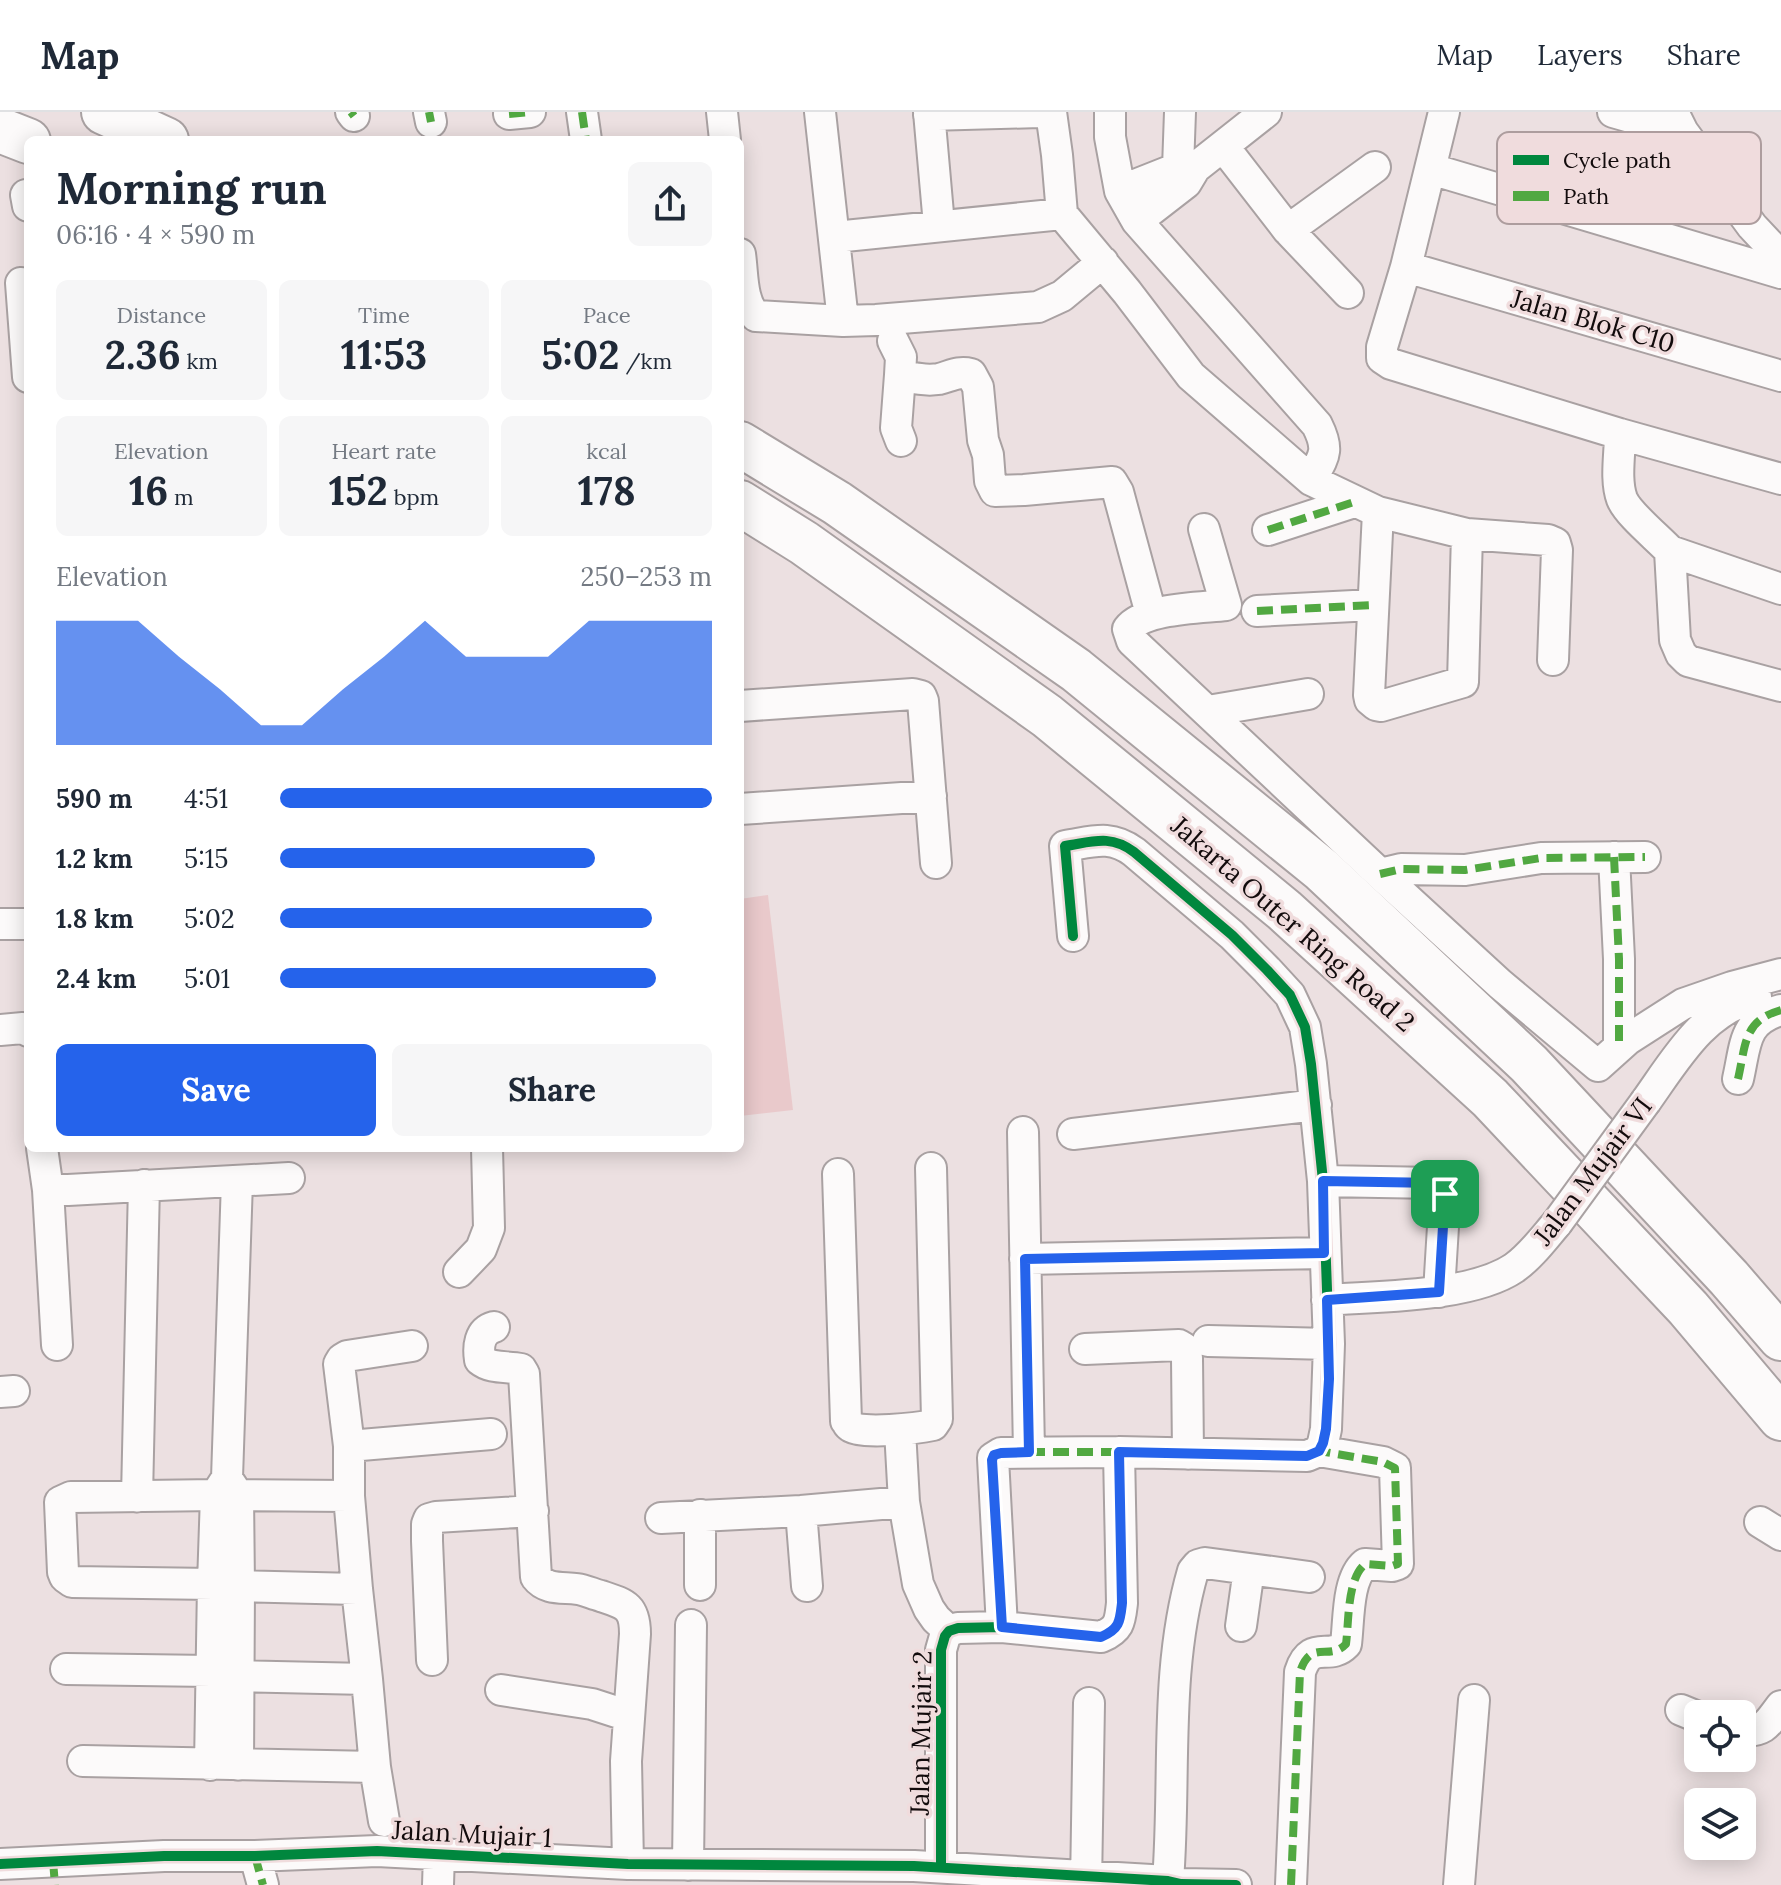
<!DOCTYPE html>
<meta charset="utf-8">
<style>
:root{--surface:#fff;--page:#f6f6f7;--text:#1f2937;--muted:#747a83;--line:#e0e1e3;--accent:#2563eb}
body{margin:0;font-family:Lora,serif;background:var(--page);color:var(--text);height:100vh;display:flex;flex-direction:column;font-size:30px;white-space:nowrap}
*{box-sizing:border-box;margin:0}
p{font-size:26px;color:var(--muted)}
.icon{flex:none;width:44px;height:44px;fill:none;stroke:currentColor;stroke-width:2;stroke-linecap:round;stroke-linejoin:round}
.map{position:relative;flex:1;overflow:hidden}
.sheet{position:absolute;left:24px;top:24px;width:720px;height:1016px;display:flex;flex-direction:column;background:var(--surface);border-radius:12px;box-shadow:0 4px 20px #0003}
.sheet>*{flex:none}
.tools{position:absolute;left:1684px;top:1588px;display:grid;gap:16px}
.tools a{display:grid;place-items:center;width:72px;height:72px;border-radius:12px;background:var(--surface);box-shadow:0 4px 20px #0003;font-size:40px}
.pin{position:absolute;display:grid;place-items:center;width:68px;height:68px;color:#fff;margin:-34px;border-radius:16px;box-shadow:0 4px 12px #0006}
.round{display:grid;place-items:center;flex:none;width:84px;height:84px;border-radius:12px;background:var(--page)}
.summary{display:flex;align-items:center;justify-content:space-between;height:136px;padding:0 32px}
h1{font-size:44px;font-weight:800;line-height:60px}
.metrics{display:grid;grid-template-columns:repeat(3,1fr);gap:12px;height:136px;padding:8px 32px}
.metrics div{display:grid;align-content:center;border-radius:12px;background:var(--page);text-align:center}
.metrics b{font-size:40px;font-weight:800}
.metrics small{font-size:22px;font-weight:400}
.metrics p{font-size:22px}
.chart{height:224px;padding:16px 32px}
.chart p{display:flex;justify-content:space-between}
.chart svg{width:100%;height:144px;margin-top:8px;fill:var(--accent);opacity:.7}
.action{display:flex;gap:16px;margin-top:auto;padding:16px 32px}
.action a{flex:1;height:92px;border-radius:12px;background:var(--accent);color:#fff;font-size:32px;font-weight:800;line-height:92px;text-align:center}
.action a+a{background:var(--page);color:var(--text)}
ul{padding:0 32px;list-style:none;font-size:26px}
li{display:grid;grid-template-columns:128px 96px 1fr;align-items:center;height:60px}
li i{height:20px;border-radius:10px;background:var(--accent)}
header{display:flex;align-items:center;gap:48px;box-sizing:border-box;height:112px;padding:0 40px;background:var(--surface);border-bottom:2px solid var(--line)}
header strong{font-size:38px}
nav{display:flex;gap:44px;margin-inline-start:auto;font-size:28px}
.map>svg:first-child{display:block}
.green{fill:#e9c9cb}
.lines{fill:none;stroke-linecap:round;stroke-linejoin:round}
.minor-casing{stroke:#a9a1a2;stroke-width:34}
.highway-casing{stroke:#a9a1a2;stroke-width:48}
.minor{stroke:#fcfafa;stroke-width:30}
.highway{stroke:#fcfafa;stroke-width:44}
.minor-bridge-casing{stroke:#a9a1a2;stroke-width:34;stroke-linecap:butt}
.minor-bridge{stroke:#fcfafa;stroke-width:30}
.quiet{stroke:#51a841;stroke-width:8;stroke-dasharray:16 8;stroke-linecap:butt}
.cycleway-casing{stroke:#f0dcdd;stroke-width:15}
.cycleway{stroke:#00873e;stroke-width:10}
.route-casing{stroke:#fff;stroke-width:16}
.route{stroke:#2563eb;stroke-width:10}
.labels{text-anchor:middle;stroke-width:7;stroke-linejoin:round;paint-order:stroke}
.street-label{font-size:26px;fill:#120b0c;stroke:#f0dcdd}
.key{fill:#f0dcdd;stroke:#ad9d9e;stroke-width:2}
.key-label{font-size:22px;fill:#120b0c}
</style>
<header>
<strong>Map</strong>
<nav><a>Map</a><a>Layers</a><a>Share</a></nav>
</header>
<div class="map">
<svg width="1781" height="1773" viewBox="0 0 1781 1773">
<rect width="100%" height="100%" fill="#ece0e1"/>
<path class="green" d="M768,783L793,998L740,1004V787Z"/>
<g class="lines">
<g class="minor-casing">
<path id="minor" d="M351,0L354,4
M429,0L431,10
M582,0L586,28
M722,0L725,28
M820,0L843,209
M929,0L939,113
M1051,0L1057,43L1062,102L1127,180L1191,264L1311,368L1378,400L1467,422L1548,428L1555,431L1557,438L1553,548
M1110,0V25L1120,79L1137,109L1317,313C1330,339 1324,344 1311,368
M1180,0L1178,56L1186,71
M1444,0L1406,155L1382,235V246L1391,252L1620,322L1781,367
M1613,0L1683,20
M1673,0L1683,20L1752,114L1781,145
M509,2L530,0
M929,3L1040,0
M1223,34L1288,118L1348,181
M1431,57L1781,161
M1120,79L1178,56H1195
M26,83L28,94
M1137,109L1186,71L1195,56L1266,0
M1288,118L1375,55
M835,125L1062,102
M740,142C743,162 741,190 756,204L843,209L876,208L1038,195L1062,184L1103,150
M1406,155L1781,264
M21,171L28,265
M893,229L901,245L900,263C913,266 925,269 939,267C951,264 958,259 971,262L978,275L983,328L988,343L990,369L995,379L1024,378L1112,370L1118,380L1151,502
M900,263L896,316L901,329
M1620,322C1620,342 1615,368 1622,387C1628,402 1658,426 1670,439L1675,528L1681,542L1688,549L1781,574
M1378,400L1369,583L1370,588L1376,593L1381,594L1463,570L1467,422
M1204,417L1226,493C1200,496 1144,496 1128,517L1132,529L1380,762L1500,872L1598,954L1627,928L1683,892L1732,875L1781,862
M1268,418L1354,390
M1670,439L1781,477
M1257,499L1373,493
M740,594L913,582L921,584L923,589L936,751
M1208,599L1308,582
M740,697L931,684
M1614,745L1619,847V935
M1380,762L1401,757L1465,758L1541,746L1645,745
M0,812H28
M0,918L23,916L28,919
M1738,967C1746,932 1743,909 1781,898
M1646,989C1676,947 1703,898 1756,885
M1023,1020L1029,1340
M1073,1022L1316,993
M42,1036L48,1078L57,1233
M838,1062L846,1309C847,1310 848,1313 850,1314C860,1323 919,1316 933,1313L937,1307L931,1056
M1323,1069L1436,1071L1441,1073L1445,1082L1439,1180
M48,1078H68L289,1066
M1025,1147L1324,1141
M459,1160L481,1137L489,1116L487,1036
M1327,1188C1379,1184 1471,1185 1514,1156C1531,1144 1544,1126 1557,1111
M494,1215C479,1219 478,1235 480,1248C491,1257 507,1254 521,1257L524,1262L536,1465C546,1478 562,1475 577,1477C585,1478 593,1482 601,1484C625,1492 635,1494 635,1522L626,1649L628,1752
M1208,1229L1329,1232
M1085,1237L1179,1233L1184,1236L1187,1246L1188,1342
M0,1280L14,1279
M900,1318L904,1390L918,1472L929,1497L936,1507L949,1519
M349,1334L491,1322
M228,1368L238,1383L239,1474L238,1653
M137,1385L144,1073
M801,1399L807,1474
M661,1406L801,1399L904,1390
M1760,1410L1781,1423
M213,1472L72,1470L65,1465L63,1460L60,1390L71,1385L216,1383L349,1384
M700,1473V1403
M239,1474L357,1477
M1241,1514L1249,1457
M1002,1515L993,1346L1001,1341L1119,1340
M432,1548L427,1429V1412L429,1407L436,1405L533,1399
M66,1557L211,1559
M237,1564L367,1567
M501,1578L592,1592L629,1604
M1681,1598L1698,1605
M1742,1619C1765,1620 1768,1611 1781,1594
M83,1649L375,1655
M210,1653L213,1472L216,1383L227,1366L237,1069
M384,1709L375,1655L367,1567L357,1477L349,1384V1334L339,1252L342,1247L347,1244L412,1234
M255,1744L263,1773
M0,1752L164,1744H255L377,1739L628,1752L914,1754L1168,1769L1181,1772L1236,1773
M688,1753L691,1513
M941,1755V1538L945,1524L949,1519L958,1516L1002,1515L1101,1525C1120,1517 1120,1509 1122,1491L1119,1340L1307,1344L1319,1339L1323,1331L1326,1317L1329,1232L1323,1069L1311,952L1305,915L1290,883L1267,858L1232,823L1134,740C1110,722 1092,730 1065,734L1073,824
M1168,1769C1176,1665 1164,1559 1193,1459L1198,1453L1205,1451L1309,1465
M438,1773L439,1742
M1086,1773L1089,1591
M1291,1773L1300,1560C1311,1526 1329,1550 1346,1532C1349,1509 1347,1467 1365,1452L1392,1454L1398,1452L1395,1356L1383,1350L1319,1339
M1459,1773L1474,1588"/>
</g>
<g class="highway-casing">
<path id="highway" d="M104,0L166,28
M0,18L28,29
M740,332L837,391L1076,558L1322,758L1529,952L1729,1166L1781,1226
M740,391L804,431L1047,604L1284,798L1490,986L1688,1196L1781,1306"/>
</g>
<use href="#minor" class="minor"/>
<use href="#highway" class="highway"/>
<g class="minor-bridge-casing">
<path id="minor-bridge" d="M1557,1111L1646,989"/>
</g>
<use href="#minor-bridge" class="minor-bridge"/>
<path class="quiet" d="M351,0L354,4
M429,0L431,10
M582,0L586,28
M509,2L530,0
M1268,418L1354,390
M1257,499L1373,493
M1614,745L1619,847V935
M1380,762L1401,757L1465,758L1541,746L1645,745
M1738,967C1746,932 1743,909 1781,898
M1323,1069L1436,1071L1441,1073L1445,1082L1439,1180
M1029,1340H1119
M255,1744L263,1773
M53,1749L55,1773
M1291,1773L1300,1560C1311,1526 1329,1550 1346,1532C1349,1509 1347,1467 1365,1452L1392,1454L1398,1452L1395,1356L1383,1350L1319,1339"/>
<g class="cycleway-casing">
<path id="cycleway" d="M0,1752L164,1744H255L377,1739L628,1752L914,1754L1168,1769L1181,1772L1236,1773
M941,1755V1538L945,1524L949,1519L958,1516L1002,1515L1101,1525C1120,1517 1120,1509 1122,1491L1119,1340L1307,1344L1319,1339L1323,1331L1326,1317L1329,1232L1323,1069L1311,952L1305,915L1290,883L1267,858L1232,823L1134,740C1110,722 1092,730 1065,734L1073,824"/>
</g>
<use href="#cycleway" class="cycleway"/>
</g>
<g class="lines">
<g class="route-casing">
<path id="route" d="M1323,1069L1436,1071C1442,1074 1444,1075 1445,1082L1439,1180L1327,1188L1329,1267L1326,1317L1323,1331L1319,1339L1307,1344L1119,1340L1122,1491C1120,1509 1120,1517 1101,1525L1002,1515L992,1348L994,1343L1001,1341L1029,1340L1025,1147L1324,1141Z"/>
</g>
<use href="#route" class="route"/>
</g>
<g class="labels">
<g class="street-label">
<text transform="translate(1593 209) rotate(16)" y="9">Jalan Blok C10</text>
<text transform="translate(1293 812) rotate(41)" y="9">Jakarta Outer Ring Road 2</text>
<text transform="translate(1593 1059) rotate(-53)" y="9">Jalan Mujair VI</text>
<text transform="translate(921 1621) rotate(-89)" y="9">Jalan Mujair 2</text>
<text transform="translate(472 1722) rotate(3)" y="9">Jalan Mujair 1</text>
</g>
</g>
<rect x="1497" y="20" width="264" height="92" rx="12" class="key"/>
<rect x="1513" y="43" width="36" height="10" fill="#00873e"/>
<rect x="1513" y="79" width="36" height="10" fill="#51a841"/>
<g class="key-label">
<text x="1563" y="56">Cycle path</text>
<text x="1563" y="92">Path</text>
</g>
</svg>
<div class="tools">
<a><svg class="icon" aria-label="locate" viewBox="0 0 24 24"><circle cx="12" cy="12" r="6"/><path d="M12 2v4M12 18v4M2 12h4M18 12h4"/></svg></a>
<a><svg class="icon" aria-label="layers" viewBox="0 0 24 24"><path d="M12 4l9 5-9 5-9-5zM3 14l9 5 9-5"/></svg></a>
</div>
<div class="pin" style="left:1445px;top:1082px;background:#1e9e55"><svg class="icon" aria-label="arrive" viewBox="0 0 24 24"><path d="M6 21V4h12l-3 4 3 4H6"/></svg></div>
<section class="sheet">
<div class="summary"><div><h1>Morning run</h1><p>06:16 · 4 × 590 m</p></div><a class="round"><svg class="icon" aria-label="share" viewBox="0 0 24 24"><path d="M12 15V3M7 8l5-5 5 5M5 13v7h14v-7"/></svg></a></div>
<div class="metrics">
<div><p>Distance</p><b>2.36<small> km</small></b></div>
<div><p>Time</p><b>11:53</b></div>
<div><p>Pace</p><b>5:02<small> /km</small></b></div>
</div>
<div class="metrics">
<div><p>Elevation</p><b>16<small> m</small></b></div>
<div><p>Heart rate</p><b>152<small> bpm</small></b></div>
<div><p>kcal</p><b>178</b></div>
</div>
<div class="chart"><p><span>Elevation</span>250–253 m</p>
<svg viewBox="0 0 160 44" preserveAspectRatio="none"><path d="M0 44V6L10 6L20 6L30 17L40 27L50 38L60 38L70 27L80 17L90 6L100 17L110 17L120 17L130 6L140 6L150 6L160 6V44z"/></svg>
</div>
<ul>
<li><b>590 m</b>4:51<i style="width:100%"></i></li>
<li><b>1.2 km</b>5:15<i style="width:73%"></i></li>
<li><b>1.8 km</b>5:02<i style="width:86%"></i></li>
<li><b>2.4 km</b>5:01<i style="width:87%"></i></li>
</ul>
<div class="action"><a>Save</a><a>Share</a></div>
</section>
</div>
